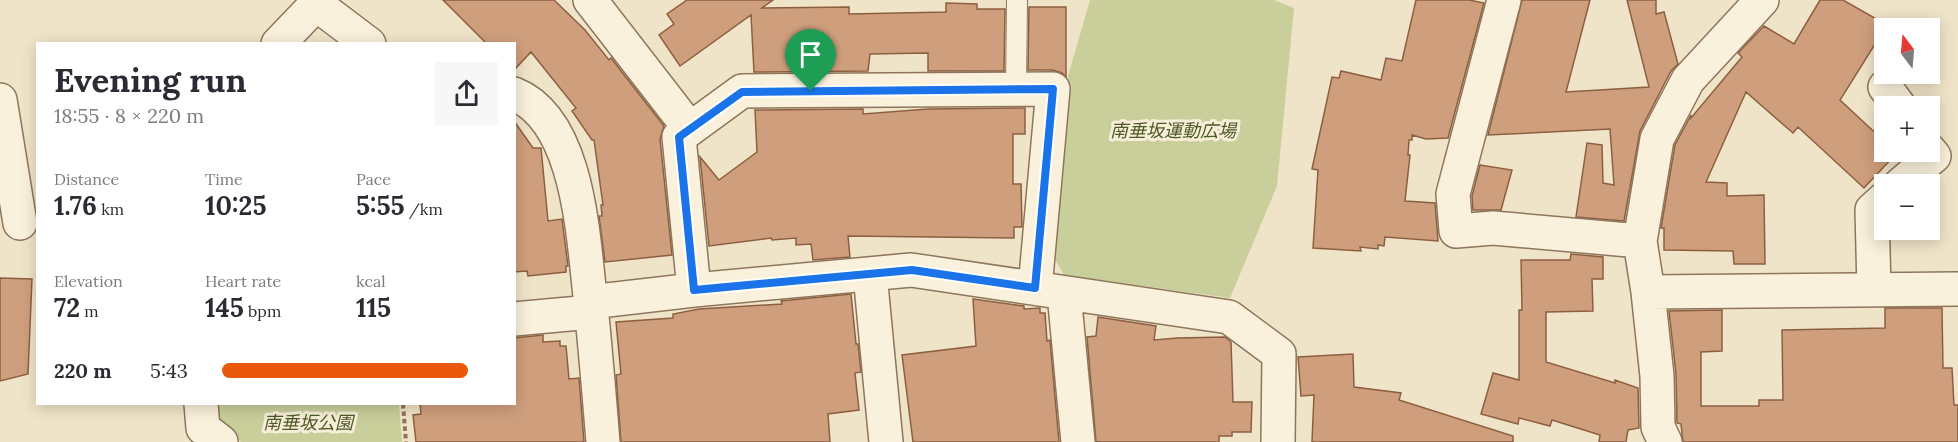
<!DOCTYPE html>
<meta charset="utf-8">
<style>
:root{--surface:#fff;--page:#f7f7f7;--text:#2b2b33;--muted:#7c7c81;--accent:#ea580c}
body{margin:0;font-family:Lora,"Noto Sans JP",serif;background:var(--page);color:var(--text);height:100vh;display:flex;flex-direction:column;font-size:22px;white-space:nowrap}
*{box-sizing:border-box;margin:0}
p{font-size:20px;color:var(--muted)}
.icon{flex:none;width:33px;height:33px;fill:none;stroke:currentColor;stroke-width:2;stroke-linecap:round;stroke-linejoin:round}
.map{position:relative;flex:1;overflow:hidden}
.sheet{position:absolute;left:36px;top:42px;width:480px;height:363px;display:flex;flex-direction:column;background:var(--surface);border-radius:0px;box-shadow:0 3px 15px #0003}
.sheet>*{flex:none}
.needle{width:39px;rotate:344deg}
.tools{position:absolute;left:1874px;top:18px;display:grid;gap:12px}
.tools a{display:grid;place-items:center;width:66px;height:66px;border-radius:0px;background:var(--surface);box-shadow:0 3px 15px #0003;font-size:30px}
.pin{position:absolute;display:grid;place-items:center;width:51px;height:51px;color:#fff;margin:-62px -26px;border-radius:50% 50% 50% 0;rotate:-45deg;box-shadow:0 0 6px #0007}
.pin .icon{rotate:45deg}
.round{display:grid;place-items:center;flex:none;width:63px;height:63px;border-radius:0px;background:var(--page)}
.headline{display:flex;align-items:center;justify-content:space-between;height:102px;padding:0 18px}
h1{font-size:33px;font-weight:800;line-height:45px}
.figures{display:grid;grid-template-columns:repeat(3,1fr);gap:9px;height:102px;padding:6px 18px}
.figures div{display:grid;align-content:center}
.figures b{font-size:26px;font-weight:800}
.figures small{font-size:16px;font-weight:400}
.figures p{font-size:16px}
ul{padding:0 18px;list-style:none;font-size:20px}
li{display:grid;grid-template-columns:96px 72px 1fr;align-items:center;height:45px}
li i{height:15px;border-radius:8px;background:var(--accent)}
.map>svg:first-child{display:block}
.green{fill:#c9cf9b}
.building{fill:#cf9f7d;stroke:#8d5f41;stroke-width:1.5}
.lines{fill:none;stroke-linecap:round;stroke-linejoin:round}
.service-casing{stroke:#8d765c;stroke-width:22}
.minor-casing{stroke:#8d765c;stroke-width:36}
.path{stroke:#8d765c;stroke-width:4;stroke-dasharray:4.5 3;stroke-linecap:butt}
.service{stroke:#faf1dc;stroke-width:20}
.minor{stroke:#faf1dc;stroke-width:33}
.route-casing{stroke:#fff;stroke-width:12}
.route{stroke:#1a73e8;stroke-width:8}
.labels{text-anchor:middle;stroke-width:6;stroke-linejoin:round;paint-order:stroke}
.park-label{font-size:18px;font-style:italic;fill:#4d5a26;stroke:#f7eed8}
</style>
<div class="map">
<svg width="1958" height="442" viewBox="0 0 1958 442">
<rect width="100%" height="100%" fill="#f0e4c8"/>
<path class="green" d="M1090,0H1274L1294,8L1277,186L1230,298L1064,275L1052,254L1068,76Z
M213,404H399L402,442H241L214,421Z"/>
<path class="building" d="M443,0H554L585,30L609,60L611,58L664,126L660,139L672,255L605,262L599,216H602L601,205H603L594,140H592L572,111L576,108L531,52L514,70V44H487Z
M687,0H773L762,8L849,7V14L946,12V3L977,4V9H1005L1004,71H928V53L870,54L868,71L754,72L751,15L680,66L659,35L674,24L667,14Z
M1416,0H1469L1484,3L1448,138L1426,139L1412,135V140H1409L1408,155H1410L1405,201L1435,203L1438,241L1385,237L1384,246L1378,245V249L1360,247L1361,251L1313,248L1318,170L1312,169L1332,77L1339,78L1341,71L1381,80L1386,58L1402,61Z
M1522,0H1590L1566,92L1649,87L1627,0H1656V14L1664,12L1678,64L1671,71L1640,131L1624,221L1576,217L1587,143L1602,145L1603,183L1614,185L1610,129L1488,135Z
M1820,0H1843L1887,25L1840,100L1884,141V152L1897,153L1864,188L1798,127L1793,133L1746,92L1706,182L1727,183V196L1764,195L1765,264H1734L1733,251L1664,250V228H1661L1675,145L1691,115V118L1742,57L1738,53L1764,26L1794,44Z
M1029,7H1066V77L1062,73L1053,70H1028Z
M1025,108V134H1013V184H1021L1022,227H1014V238L848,236L850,257L813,260L811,244L796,245V238L772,240L771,238L709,246L700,157L719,180L757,152L755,110L863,109V114L928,109Z
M514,121L533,148H541L548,221L562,219L568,266H566V272L528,276L527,271L514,272Z
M1480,165L1512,170L1501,210H1473L1472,196Z
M1571,254L1603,257V279H1592L1593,311L1546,312V362L1615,383V380L1638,388L1639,428L1628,430L1626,442H1599L1600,435L1552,420L1550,426L1519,418L1518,424L1481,414L1493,373L1519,380V310H1522L1521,260H1570Z
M0,278L32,279L28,374L0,381Z
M851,294L856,344H858L861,372L855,373L859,410L828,414L830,442H621L616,375L621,374L616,322L673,318V314L699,309L782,304L781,301Z
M973,299L1024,306V309L1040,308V313H1045L1047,341L1050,340L1059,442H913L902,355L976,346Z
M1885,308H1942L1943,368H1952L1954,405H1958V442H1683L1681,424L1677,423L1676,374L1669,311L1722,310V351L1701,352V406H1759V400H1783L1782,330L1885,328Z
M1098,317L1156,326L1154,340L1177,338L1225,337L1231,342L1233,402H1252L1251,432H1232V436H1219V442H1096L1087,337L1096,336Z
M543,335V342L560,341V346H566L569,379L579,378L584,442H416L413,415L421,414L420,404H514V338Z
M1353,354L1354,387L1401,393L1399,400L1513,436V442H1312L1314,395L1301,396L1298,357Z"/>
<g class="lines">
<g class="service-casing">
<path id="service" d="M1016,88L1017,0"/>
</g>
<g class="minor-casing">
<path id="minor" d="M590,0L690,129
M1504,0L1453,194L1456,231L1493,228L1640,241
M316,4L369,44
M278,44L320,0
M1885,87L1899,106
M514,94C579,120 583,237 590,296C595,344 599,393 603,442
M0,100L20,223
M1901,184L1934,156L1929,150
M870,274L886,442
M694,290L679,137L742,91L1053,89L1035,288
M1874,290L1872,210L1884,199
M1648,292L1640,241L1657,139L1688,80L1762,0
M1064,293L1078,442
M590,302L694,290L911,270L1229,317L1279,354L1278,442
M514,319L591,312
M201,404L203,428L221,442
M1665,442L1658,427L1657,376L1648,292L1958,289"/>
</g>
<path class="path" d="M403,404L406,442"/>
<use href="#service" class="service"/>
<use href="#minor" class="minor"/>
</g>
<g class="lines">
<g class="route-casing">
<path id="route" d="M1053,89L1035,288L912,270L694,290L679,137L742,92Z"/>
</g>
<use href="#route" class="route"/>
</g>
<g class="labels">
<g class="park-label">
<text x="1173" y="137">南垂坂運動広場</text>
<text x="308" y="429">南垂坂公園</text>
</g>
</g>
</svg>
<div class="tools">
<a><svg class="needle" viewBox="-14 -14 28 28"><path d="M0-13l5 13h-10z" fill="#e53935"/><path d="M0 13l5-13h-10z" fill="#7c7c81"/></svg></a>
<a>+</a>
<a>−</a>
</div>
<div class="pin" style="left:811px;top:91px;background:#1e9e55"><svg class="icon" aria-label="arrive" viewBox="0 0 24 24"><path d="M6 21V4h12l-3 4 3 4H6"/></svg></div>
<section class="sheet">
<div class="headline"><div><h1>Evening run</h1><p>18:55 · 8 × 220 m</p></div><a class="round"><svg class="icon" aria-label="share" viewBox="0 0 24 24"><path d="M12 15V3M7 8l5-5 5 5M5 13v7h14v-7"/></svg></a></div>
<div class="figures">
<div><p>Distance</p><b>1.76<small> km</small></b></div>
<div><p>Time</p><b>10:25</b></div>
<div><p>Pace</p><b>5:55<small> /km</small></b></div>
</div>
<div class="figures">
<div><p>Elevation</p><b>72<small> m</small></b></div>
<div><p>Heart rate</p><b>145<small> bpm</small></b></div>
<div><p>kcal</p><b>115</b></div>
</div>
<ul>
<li><b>220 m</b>5:43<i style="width:89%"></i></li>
</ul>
</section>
</div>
